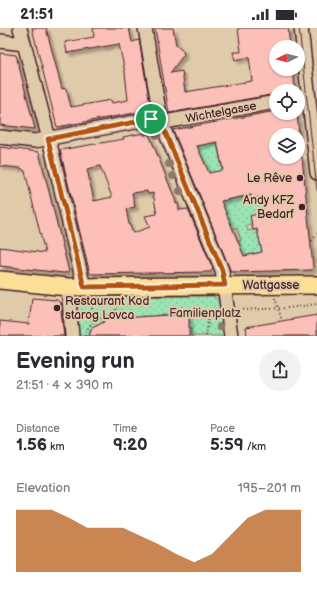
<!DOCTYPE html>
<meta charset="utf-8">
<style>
:root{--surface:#fff;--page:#f2f2f3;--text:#2b2b33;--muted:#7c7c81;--accent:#b45309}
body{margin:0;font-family:"Balsamiq Sans",sans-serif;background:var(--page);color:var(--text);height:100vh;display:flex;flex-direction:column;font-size:15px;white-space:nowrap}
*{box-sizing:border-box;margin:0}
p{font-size:13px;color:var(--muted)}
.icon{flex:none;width:22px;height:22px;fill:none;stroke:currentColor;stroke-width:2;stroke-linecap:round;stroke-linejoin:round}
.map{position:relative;height:308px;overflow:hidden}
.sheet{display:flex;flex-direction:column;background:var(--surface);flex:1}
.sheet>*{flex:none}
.needle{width:26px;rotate:264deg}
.buttons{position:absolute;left:269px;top:12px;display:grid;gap:8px}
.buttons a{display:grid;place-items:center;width:36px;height:36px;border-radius:50%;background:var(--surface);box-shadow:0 1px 3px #0004;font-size:20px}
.pin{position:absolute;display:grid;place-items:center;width:34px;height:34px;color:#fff;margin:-17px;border:2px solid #fff;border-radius:50%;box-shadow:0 1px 4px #0007}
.round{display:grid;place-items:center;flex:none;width:42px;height:42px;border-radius:21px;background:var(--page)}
.head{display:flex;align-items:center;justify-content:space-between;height:68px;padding:0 16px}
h1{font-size:22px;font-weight:600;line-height:30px}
.figures{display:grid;grid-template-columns:repeat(3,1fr);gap:6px;height:68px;padding:4px 16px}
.figures div{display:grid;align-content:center}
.figures b{font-size:17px;font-weight:600}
.figures small{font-size:11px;font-weight:400}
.figures p{font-size:11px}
.chart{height:112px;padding:8px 16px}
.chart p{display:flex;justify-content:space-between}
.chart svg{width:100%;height:72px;margin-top:4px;fill:var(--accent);opacity:.7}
.status{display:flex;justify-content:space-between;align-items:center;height:28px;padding:0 20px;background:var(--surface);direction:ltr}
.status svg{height:11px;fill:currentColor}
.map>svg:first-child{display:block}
.green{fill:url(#green-dots);stroke:#72826f}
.building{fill:#fcc0b9;stroke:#4a1f2b;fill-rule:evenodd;filter:url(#shadow)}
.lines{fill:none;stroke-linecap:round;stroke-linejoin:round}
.minor-casing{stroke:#4a1f2b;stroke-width:16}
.major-casing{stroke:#4a1f2b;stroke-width:20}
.path{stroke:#4a1f2b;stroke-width:2;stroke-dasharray:1 3;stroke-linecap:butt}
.minor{stroke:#dfcbaa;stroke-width:13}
.major{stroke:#fbdf96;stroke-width:17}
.tram{stroke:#4a1f2b;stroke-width:1}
.tree{fill:#91776c}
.route-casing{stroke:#fff;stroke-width:8}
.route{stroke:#b45309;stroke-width:5}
.poi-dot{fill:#4a1f2b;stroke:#dfcbaa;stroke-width:1.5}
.labels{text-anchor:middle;stroke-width:4;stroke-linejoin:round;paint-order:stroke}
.street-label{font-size:12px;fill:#4a1f2b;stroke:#dfcbaa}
.poi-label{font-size:12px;fill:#4a1f2b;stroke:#dfcbaa;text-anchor:end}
.park-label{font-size:12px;fill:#523339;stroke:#dfcbaa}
</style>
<div class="status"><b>21:51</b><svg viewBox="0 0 49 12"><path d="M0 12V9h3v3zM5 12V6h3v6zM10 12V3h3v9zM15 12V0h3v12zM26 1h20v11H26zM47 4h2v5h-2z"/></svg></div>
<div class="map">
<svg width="317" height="308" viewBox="0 0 317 308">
<defs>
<pattern id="green-dots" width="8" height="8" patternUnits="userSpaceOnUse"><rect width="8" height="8" fill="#9ae4b3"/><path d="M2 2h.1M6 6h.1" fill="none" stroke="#86c39a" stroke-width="1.8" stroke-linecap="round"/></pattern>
<filter id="shadow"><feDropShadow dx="3.5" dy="3.5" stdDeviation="1" flood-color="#0004"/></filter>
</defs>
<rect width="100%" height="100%" fill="#dfcbaa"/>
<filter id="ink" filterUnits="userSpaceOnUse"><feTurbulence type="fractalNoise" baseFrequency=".025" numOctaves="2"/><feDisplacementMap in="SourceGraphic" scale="8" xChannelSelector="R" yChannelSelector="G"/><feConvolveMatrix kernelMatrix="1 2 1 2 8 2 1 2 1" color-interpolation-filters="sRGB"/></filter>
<g filter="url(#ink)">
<path class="green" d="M217,114L227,172L251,167L252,171L261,169L263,176L283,172L252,196L246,197L248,203L257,201L262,224L244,228L238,214L241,212L237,200L232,201L197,118Z
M213,268L219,273L224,308H191V301H188L189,287H177L172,289V285L168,286V289L142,288L141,290H132L131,289L130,290L104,291V298L97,297L90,303L89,308H78L74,269Z"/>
<path class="building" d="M32,0H46L62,61L66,60L71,79L111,72L112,75L128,72L125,44L119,16L67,25L65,14L94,9L93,0H129L132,14L139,12L151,82L57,99Z
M155,0H173L176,17L182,21L184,26L170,45L182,43L185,64L252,53L249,29L235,32L233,24H241L238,0H288L290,19H276V41H293L295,62L276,63V66L169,85Z
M0,25L16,27L35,101L0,97Z
M276,83V85H297L299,107H276V129H302L313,239L312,242L231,244L173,102ZM217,114L223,142L209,145L197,118ZM251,167L252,171L261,169L264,184L250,188L253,202L257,201L262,224L244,228L221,173Z
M144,105V107L149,106L175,171L176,176L178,175L179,182L188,181L213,241L210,244L90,246L60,122L124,111L123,109ZM100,138L112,169L94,173L87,141ZM147,163L148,166L153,165L157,186L145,188L150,199L133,205L129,196L126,181L135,179L132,165Z
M0,119L39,124L69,244L64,245L0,238V219L45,225L25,143L21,140L0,138Z
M32,270L57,272L60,275L64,308H0V293L29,296Z
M168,287H189V308H89L92,300L104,294V291Z
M317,287V308H247L246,299Z"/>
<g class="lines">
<g class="minor-casing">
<path id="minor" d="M20,0L49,111L84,259
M145,0L161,94L222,242L231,308
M301,0L317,145
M0,13L24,16
M0,109L35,113L151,91L161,94L170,93L276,74
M68,259L72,308"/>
</g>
<g class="major-casing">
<path id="major" d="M0,252L68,259L317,257"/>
</g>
<path class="path" d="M312,213L317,206
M275,270L282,293
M92,272V296
M239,282L288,280L317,276
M85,308C87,293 104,288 116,285L117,272
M206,308L209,286L216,285"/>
<use href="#minor" class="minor"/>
<use href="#major" class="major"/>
<path class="tram" d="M299,0L317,162"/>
</g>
<g class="tree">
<circle cx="157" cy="107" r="4"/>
<circle cx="169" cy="136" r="4"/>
<circle cx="173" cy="148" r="4"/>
<circle cx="180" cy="163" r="4"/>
<circle cx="220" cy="299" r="4"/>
</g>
</g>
<g class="lines" filter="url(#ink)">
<g class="route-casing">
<path id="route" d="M151,91L161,94L222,242L225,257L84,259L48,111Z"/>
</g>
<use href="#route" class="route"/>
</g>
<g class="poi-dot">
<circle cx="300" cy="150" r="4"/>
<circle cx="302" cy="179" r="4"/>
<circle cx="57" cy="280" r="4"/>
</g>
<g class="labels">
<g class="street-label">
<text transform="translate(221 84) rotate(-11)" y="4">Wichtelgasse</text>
<text x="271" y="261">Wattgasse</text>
</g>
<g class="poi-label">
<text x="292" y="154">Le Rêve</text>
<text x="294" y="176">Andy KFZ<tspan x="294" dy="14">Bedarf</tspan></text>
<text x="65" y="277" text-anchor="start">Restaurant Kod<tspan x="65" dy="14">starog Lovca</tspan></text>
</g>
<g class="park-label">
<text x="205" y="289">Familienplatz</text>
</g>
</g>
</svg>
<div class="buttons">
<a><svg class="needle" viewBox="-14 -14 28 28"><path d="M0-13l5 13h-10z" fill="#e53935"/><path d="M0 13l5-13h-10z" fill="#7c7c81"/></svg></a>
<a><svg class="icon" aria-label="locate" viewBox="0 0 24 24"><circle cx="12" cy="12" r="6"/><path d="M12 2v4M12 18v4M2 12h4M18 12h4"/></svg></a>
<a><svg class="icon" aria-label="layers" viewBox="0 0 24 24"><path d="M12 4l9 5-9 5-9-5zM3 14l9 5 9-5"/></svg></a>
</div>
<div class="pin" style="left:151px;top:91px;background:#1e9e55"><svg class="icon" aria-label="arrive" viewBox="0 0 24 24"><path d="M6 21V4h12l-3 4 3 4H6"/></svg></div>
</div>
<section class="sheet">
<div class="head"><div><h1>Evening run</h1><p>21:51 · 4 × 390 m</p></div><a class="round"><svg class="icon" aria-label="share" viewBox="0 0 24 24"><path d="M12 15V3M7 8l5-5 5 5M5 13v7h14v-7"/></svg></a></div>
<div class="figures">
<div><p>Distance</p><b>1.56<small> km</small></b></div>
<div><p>Time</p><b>9:20</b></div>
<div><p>Pace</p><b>5:59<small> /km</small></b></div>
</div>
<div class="chart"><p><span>Elevation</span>195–201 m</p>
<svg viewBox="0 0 160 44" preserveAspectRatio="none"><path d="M0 44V6L10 6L20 6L30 11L40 17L50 17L60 17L70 22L80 27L90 33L100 38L110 33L120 22L130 11L140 6L150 6L160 6V44z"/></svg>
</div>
</section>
